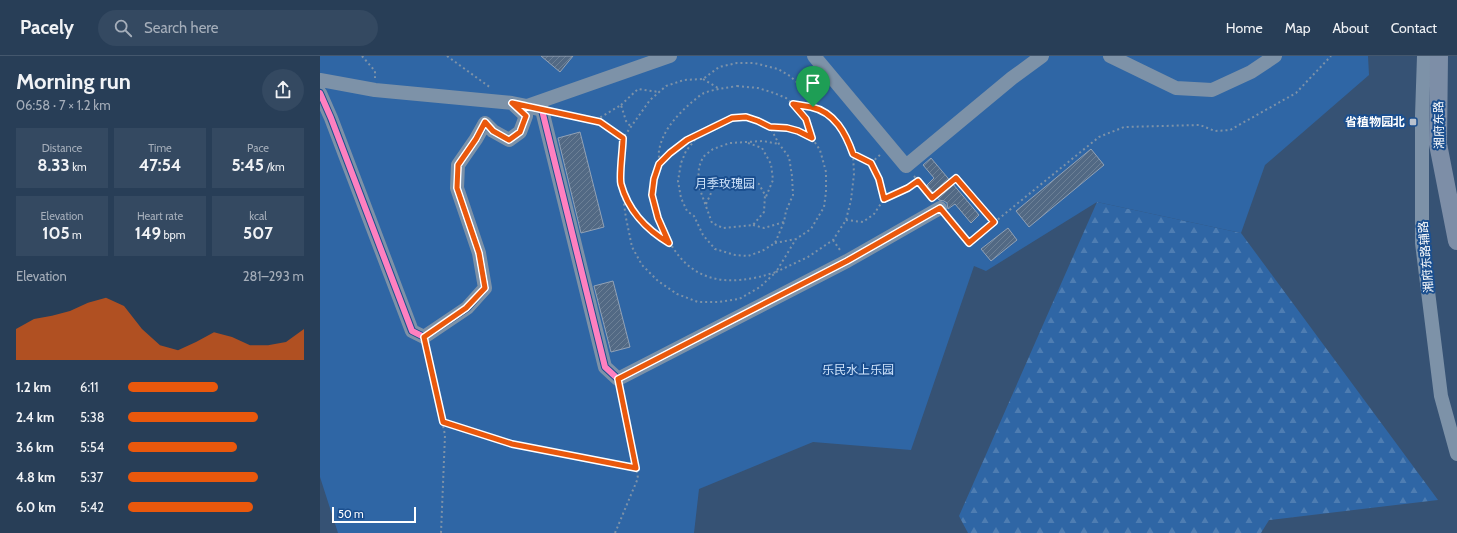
<!DOCTYPE html>
<meta charset="utf-8">
<style>
:root{--surface:#283e57;--page:#344961;--text:#f1f3f6;--muted:#a5aeba;--line:#44576d;--accent:#ea580c}
body{margin:0;font-family:Cabin,"Noto Sans SC",sans-serif;background:var(--page);color:var(--text);height:100vh;display:flex;flex-direction:column;font-size:15px;white-space:nowrap}
*{box-sizing:border-box;margin:0}
p{font-size:13px;color:var(--muted)}
.icon{flex:none;width:22px;height:22px;fill:none;stroke:currentColor;stroke-width:2;stroke-linecap:round;stroke-linejoin:round}
.map{position:relative;flex:1;overflow:hidden}
.drawer{display:flex;flex-direction:column;background:var(--surface);width:320px}
.drawer>*{flex:none}
.scale{position:absolute;left:12px;bottom:10px;width:84px;box-sizing:border-box;padding-left:4px;border:2px solid #fff;border-top:0;font-size:11px;line-height:14px;white-space:nowrap;color:#fff;-webkit-text-stroke:3px #1b4f8f;paint-order:stroke}
.pin{position:absolute;display:grid;place-items:center;width:34px;height:34px;color:#fff;margin:-41px -17px;border-radius:50% 50% 50% 0;rotate:-45deg;box-shadow:0 0 4px #0007}
.pin .icon{rotate:45deg}
.round{display:grid;place-items:center;flex:none;width:42px;height:42px;border-radius:21px;background:var(--page)}
.summary{display:flex;align-items:center;justify-content:space-between;height:68px;padding:0 16px}
h1{font-size:22px;font-weight:800;line-height:30px}
.metrics{display:grid;grid-template-columns:repeat(3,1fr);gap:6px;height:68px;padding:4px 16px}
.metrics div{display:grid;align-content:center;border-radius:0px;background:var(--page);text-align:center}
.metrics b{font-size:17px;font-weight:800}
.metrics small{font-size:11px;font-weight:400}
.metrics p{font-size:11px}
.chart{height:112px;padding:8px 16px}
.chart p{display:flex;justify-content:space-between}
.chart svg{width:100%;height:72px;margin-top:4px;fill:var(--accent);opacity:.7}
ul{padding:0 16px;list-style:none;font-size:13px}
li{display:grid;grid-template-columns:64px 48px 1fr;align-items:center;height:30px}
li i{height:10px;border-radius:5px;background:var(--accent)}
header{display:flex;align-items:center;gap:24px;box-sizing:border-box;height:56px;padding:0 20px;background:var(--surface);border-bottom:1px solid var(--line)}
header strong{font-size:19px}
nav{display:flex;gap:22px;margin-inline-start:auto;font-size:14px}
.search{width:280px;height:36px;background:var(--page);display:flex;align-items:center;gap:10px;box-sizing:border-box;padding:0 14px;border-radius:22px;color:var(--muted);font-size:15px}
main{display:flex;flex:1;min-height:0}
.map>svg:first-child{display:block}
.forest{fill:url(#forest-firs)}
.green{fill:#2f66a5}
.building{fill:url(#building-hatch);stroke:#92a2b6}
.lines{fill:none;stroke-linecap:round;stroke-linejoin:round}
.path{stroke:#7d92a8;stroke-width:2;stroke-dasharray:2 3;stroke-linecap:butt}
.minor{stroke:#7d92a8;stroke-width:14}
.major{stroke:#7d8ea7;stroke-width:18}
.cycleway-casing{stroke:#1b4f8f;stroke-width:8}
.cycleway{stroke:#ff80c0;stroke-width:6}
.route-casing{stroke:#fff;stroke-width:8}
.route{stroke:#ea580c;stroke-width:5}
.poi-dot{fill:#b9c2ce;stroke:#1b4f8f;stroke-width:1.5}
.labels{text-anchor:middle;stroke-width:4;stroke-linejoin:round;paint-order:stroke}
.poi-label{font-size:12px;font-weight:bold;fill:#fff;stroke:#1b4f8f;text-anchor:end}
.street-label{font-size:12px;fill:#fff;stroke:#1b4f8f}
.park-label{font-size:12px;fill:#cfe3fa;stroke:#1b4f8f}
</style>
<header>
<strong>Pacely</strong>
<div class="search"><svg class="icon" aria-label="search" viewBox="0 0 24 24"><circle cx="10" cy="10" r="6"/><path d="M15 15l6 6"/></svg>Search here</div>
<nav><a>Home</a><a>Map</a><a>About</a><a>Contact</a></nav>
</header>
<main>
<section class="drawer">
<div class="summary"><div><h1>Morning run</h1><p>06:58 · 7 × 1.2 km</p></div><a class="round"><svg class="icon" aria-label="share" viewBox="0 0 24 24"><path d="M12 15V3M7 8l5-5 5 5M5 13v7h14v-7"/></svg></a></div>
<div class="metrics">
<div><p>Distance</p><b>8.33<small> km</small></b></div>
<div><p>Time</p><b>47:54</b></div>
<div><p>Pace</p><b>5:45<small> /km</small></b></div>
</div>
<div class="metrics">
<div><p>Elevation</p><b>105<small> m</small></b></div>
<div><p>Heart rate</p><b>149<small> bpm</small></b></div>
<div><p>kcal</p><b>507</b></div>
</div>
<div class="chart"><p><span>Elevation</span>281–293 m</p>
<svg viewBox="0 0 160 44" preserveAspectRatio="none"><path d="M0 44V25L10 19L20 17L30 14L40 9L50 6L60 11L70 25L80 35L90 38L100 33L110 27L120 30L130 35L140 35L150 33L160 25V44z"/></svg>
</div>
<ul>
<li><b>1.2 km</b>6:11<i style="width:51%"></i></li>
<li><b>2.4 km</b>5:38<i style="width:74%"></i></li>
<li><b>3.6 km</b>5:54<i style="width:62%"></i></li>
<li><b>4.8 km</b>5:37<i style="width:74%"></i></li>
<li><b>6.0 km</b>5:42<i style="width:71%"></i></li>
</ul>
</section>
<div class="map">
<svg width="1137" height="477" viewBox="0 0 1137 477">
<defs>
<pattern id="forest-firs" width="22" height="20" patternUnits="userSpaceOnUse"><rect width="22" height="20" fill="#2f66a5"/><path d="M5 1l3.5 6h-7zM16 11l3.5 6h-7z" fill="#4e7db2"/></pattern>
<pattern id="building-hatch" width="6" height="6" patternUnits="userSpaceOnUse"><rect width="6" height="6" fill="#526984"/><path d="M-1 1l2-2M0 6l6-6M5 7l2-2" fill="none" stroke="#6c8096"/></pattern>
</defs>
<rect width="100%" height="100%" fill="#365274"/>
<path class="forest" d="M777,146L921,177L1118,444L949,464L941,477H648L639,460Z"/>
<path class="green" d="M0,0H1048L1049,19L945,109L921,177L777,146L666,215L654,210L591,394L493,386L379,433L374,477H18L0,421Z"/>
<path class="building" d="M221,0H253L240,16Z
M260,76L284,171L261,177L238,82Z
M771,93L784,109L709,171L696,155Z
M611,102L659,159L651,167L635,148L628,153L627,147L624,145L619,144L607,129L614,122L603,109Z
M688,172L697,184L671,205L661,193Z
M293,225L310,291L291,296L274,230Z"/>
<g class="lines">
<path class="path" d="M42,0L55,15V22
M127,0L171,32
M383,23L398,32
M417,30L438,32L454,37L466,42L475,50L486,63L492,82L500,94L506,116V136L504,151L491,173L476,183L456,216C408,232 368,228 345,177C340,165 334,153 333,140C331,127 339,118 339,107C340,103 338,99 339,95C342,75 357,59 372,46C376,43 380,39 384,37C395,33 405,32 417,30Z
M473,48L493,51
M301,49L318,33L339,36
M235,56L280,66L303,82L301,127L306,162L312,191L322,209L338,225L357,238L378,246H398L419,243L440,231L456,216L488,201L513,184L526,164L531,144L534,118L533,98L527,82L518,68L506,57L493,51L481,30L470,20L458,13L434,7H417L399,11L383,23L364,24L346,30L330,44L303,82
M276,64L301,49L306,65L311,71
M450,71C465,72 477,75 491,82
M428,87L442,92L451,108L453,124L445,143
M551,107L560,99
M339,108L350,97L367,84L412,62L426,61L438,65L450,71L459,88L469,101L472,120L473,139L466,155L464,166L455,187L442,195L428,200L415,199L395,193L383,179L374,160L367,155L361,142L358,125L361,107L366,95L378,80
M594,120L613,143
M433,127L439,128L445,139L444,156L433,169L403,172L392,167L378,128L379,111L383,101L393,93L410,87L443,85L459,88
M302,130C314,157 323,172 349,187
M615,140L636,122L674,166
M564,143L588,133L598,125
M386,148L392,135
M628,162L649,187L779,81L804,71L880,69L895,75L910,74L976,37L1011,0
M526,164L543,166L554,158L564,143L559,123L551,107L533,98
M433,169L444,172L464,166
M513,184L520,194
M455,187L476,183
M106,292L125,379L121,477
M123,366L192,388L317,412
M295,477L318,422L300,334"/>
<path class="minor" d="M494,0L586,110L692,22L722,0
M790,0L856,32L892,34L931,16L955,0
M1104,0L1102,60V187L1121,340L1137,398
M0,24L55,34L192,47L207,50L350,0
M0,37L11,62L92,275L104,281L147,252L165,232L159,197L137,132L138,109L156,83L165,67L173,75L189,84L200,76L206,60L192,47
M207,50L222,54L285,311L298,323L527,205L620,152"/>
<path class="major" d="M1119,0L1118,88L1137,185"/>
<g class="cycleway-casing">
<path id="cycleway" d="M0,37L11,62L92,275L104,281L147,252L165,232L159,197L137,132L138,109L156,83L165,67L173,75L189,84L200,76L206,60L192,47
M207,50L222,54L285,311L298,323L527,205L620,152"/>
</g>
<use href="#cycleway" class="cycleway"/>
</g>
<g class="lines">
<g class="route-casing">
<path id="route" d="M192,47L280,66L303,82C303,92 299,120 301,128C308,154 327,174 349,187L338,162L332,139L334,123L339,108L350,97L367,84L412,62L426,61L438,65L450,71L467,72L478,75L492,82L486,63L473,48C479,49 485,50 491,51C515,56 526,78 533,98L551,107L559,123L564,143L588,132L598,125L612,142L636,122L674,166L649,187L620,152L527,205L298,323L316,412L192,388L123,366L104,281L146,252L165,232L159,197L137,132L138,109L156,83L165,66L173,75L189,84L200,76L206,60Z"/>
</g>
<use href="#route" class="route"/>
</g>
<rect class="poi-dot" x="1089" y="62" width="8" height="8" rx="2"/>
<g class="labels">
<g class="poi-label">
<text x="1085" y="70">省植物园北</text>
</g>
<g class="street-label">
<text transform="translate(1119 69) rotate(-91)" y="4">湘府东路</text>
<text transform="translate(1106 201) rotate(-95)" y="4">湘府东路辅路</text>
</g>
<g class="park-label">
<text x="405" y="132">月季玫瑰园</text>
<text x="538" y="318">乐民水上乐园</text>
</g>
</g>
</svg>
<div class="scale">50 m</div>
<div class="pin" style="left:493px;top:51px;background:#1e9e55"><svg class="icon" aria-label="arrive" viewBox="0 0 24 24"><path d="M6 21V4h12l-3 4 3 4H6"/></svg></div>
</div>
</main>
